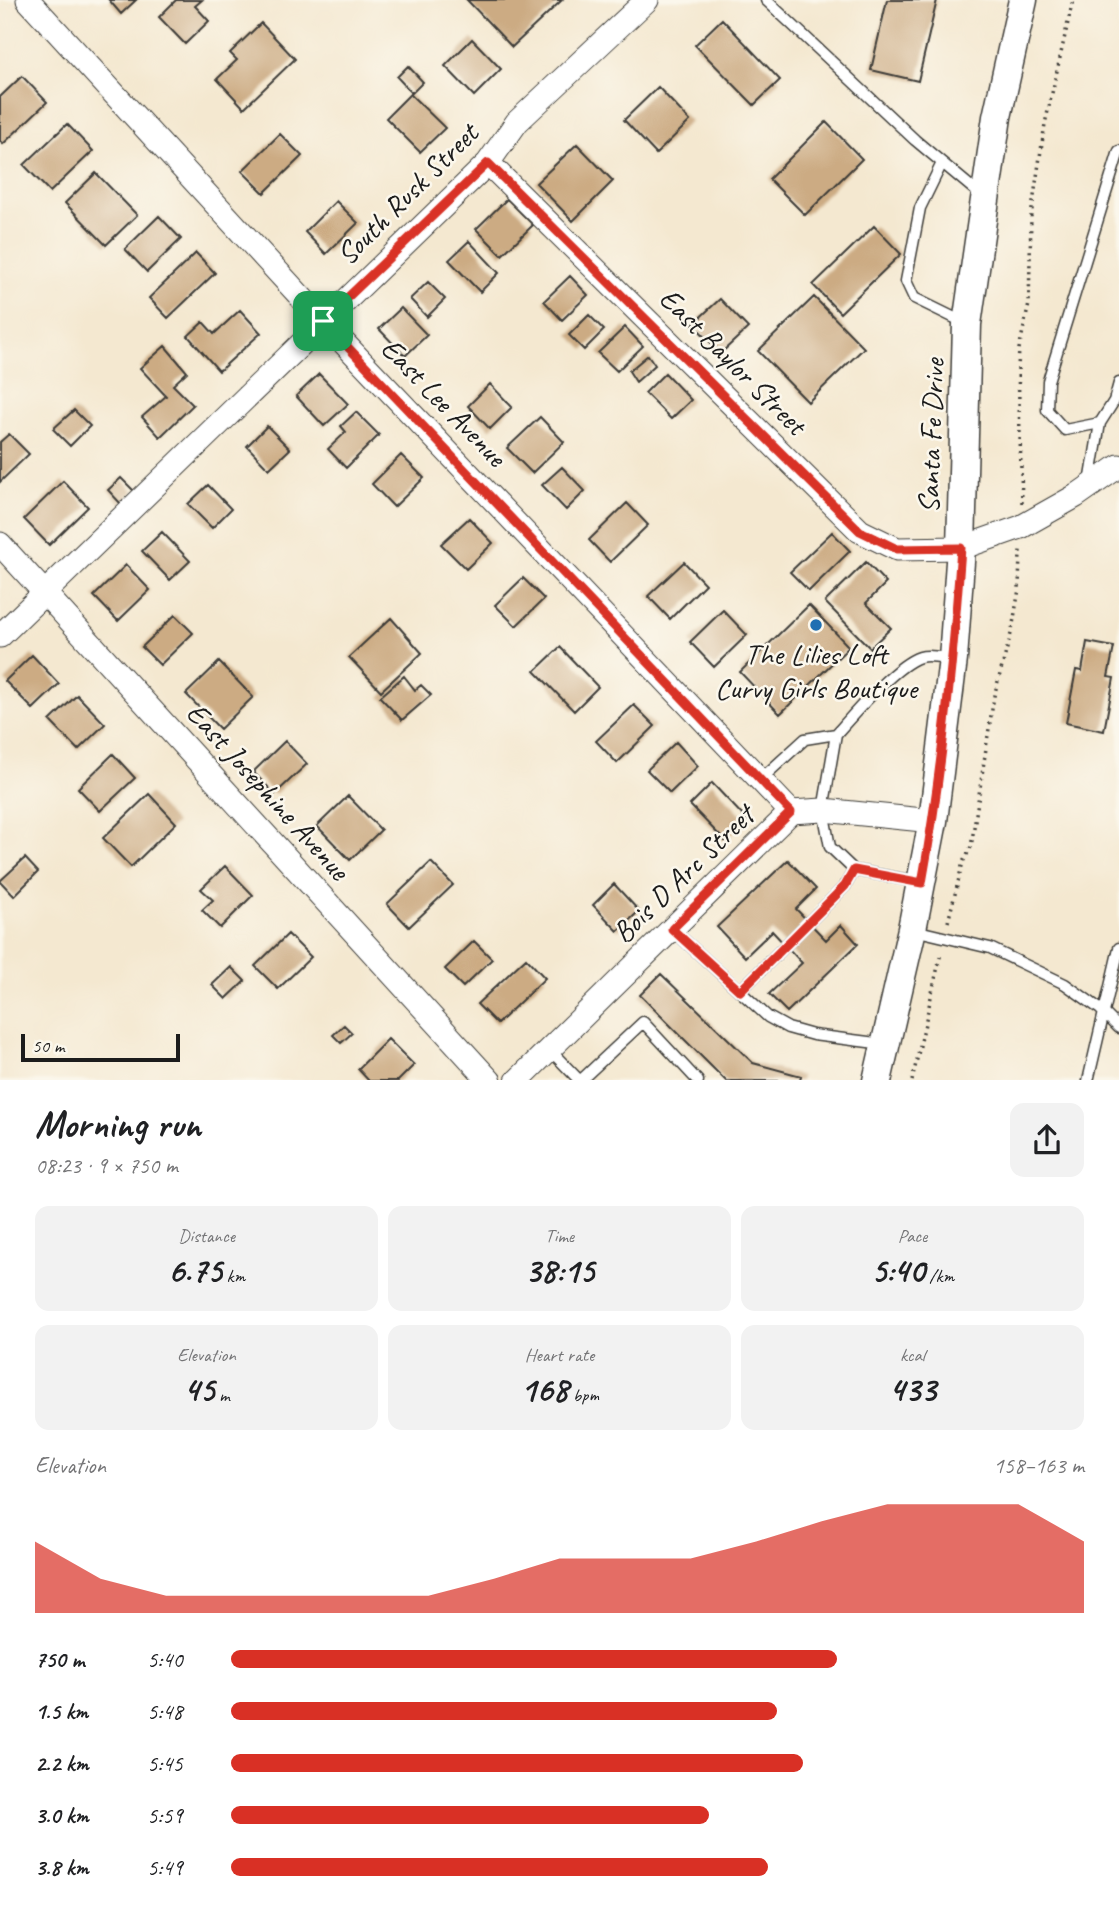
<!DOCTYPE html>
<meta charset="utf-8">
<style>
:root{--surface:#fff;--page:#f2f2f2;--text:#202124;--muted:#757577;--accent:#d93025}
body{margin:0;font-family:Caveat,sans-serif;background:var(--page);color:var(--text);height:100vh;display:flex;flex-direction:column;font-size:26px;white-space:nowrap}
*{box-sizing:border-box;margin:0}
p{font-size:23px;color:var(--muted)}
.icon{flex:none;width:38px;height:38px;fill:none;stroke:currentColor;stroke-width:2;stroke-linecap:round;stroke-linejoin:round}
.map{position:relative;height:1080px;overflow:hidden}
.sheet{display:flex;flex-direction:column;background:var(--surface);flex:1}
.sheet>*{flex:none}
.scale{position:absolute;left:21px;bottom:18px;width:159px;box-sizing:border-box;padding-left:7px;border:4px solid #1c1c1c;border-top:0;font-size:19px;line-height:24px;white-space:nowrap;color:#1c1c1c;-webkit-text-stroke:5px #fbf7ec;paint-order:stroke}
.pin{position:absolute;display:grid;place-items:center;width:60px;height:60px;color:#fff;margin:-30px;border-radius:14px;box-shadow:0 4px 10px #0006}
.round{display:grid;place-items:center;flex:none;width:74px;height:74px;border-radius:14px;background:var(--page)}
.summary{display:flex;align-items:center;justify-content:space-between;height:119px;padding:0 35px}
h1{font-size:38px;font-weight:800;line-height:52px}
.stats{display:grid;grid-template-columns:repeat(3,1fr);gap:10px;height:119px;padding:7px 35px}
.stats div{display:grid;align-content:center;border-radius:14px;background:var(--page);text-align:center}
.stats b{font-size:35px;font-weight:800}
.stats small{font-size:19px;font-weight:400}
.stats p{font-size:19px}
.chart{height:196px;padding:14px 35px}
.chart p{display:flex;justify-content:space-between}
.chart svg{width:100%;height:126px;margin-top:7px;fill:var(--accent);opacity:.7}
ul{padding:0 35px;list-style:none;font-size:23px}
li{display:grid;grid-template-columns:112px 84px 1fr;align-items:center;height:52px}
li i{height:18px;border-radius:9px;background:var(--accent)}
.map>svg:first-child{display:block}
.building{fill:#ccab83}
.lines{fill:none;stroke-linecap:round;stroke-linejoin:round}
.service-casing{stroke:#3c3b37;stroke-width:13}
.minor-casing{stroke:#3c3b37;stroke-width:25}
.tertiary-casing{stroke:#3c3b37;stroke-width:31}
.path{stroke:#3c3b37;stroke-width:3.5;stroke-dasharray:2 5;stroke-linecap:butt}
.service{stroke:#fff;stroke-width:10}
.minor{stroke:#fff;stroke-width:23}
.tertiary{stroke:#fff;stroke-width:28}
.route-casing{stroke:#fff;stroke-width:14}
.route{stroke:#d93025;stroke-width:9}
.poi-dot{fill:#1f6fb2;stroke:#fbf7ec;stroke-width:2.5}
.labels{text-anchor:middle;stroke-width:5;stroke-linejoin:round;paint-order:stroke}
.street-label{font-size:30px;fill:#1c1c1c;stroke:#fbf7ec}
.poi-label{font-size:30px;fill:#1c1c1c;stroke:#fbf7ec}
</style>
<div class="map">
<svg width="1119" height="1081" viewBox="0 0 1119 1081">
<rect width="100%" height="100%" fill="#fbf7ec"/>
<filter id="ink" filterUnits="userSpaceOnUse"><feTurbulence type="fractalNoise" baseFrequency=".0143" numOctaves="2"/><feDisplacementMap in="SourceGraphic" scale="14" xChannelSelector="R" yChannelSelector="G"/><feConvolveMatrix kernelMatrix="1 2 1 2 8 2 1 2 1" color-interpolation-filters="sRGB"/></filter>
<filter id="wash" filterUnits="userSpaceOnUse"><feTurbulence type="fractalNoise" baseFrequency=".00686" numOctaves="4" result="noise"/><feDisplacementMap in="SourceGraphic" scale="28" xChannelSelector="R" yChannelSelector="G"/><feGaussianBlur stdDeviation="1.57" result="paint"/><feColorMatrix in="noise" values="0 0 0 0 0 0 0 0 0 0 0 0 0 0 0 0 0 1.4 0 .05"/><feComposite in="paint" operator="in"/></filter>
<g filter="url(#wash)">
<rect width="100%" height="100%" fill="#f4e8d0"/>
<g id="blocks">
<path class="building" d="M109,0H136L121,14Z
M176,0H202L195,6L209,21L185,44L159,17Z
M467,0H562L512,47Z
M887,0H937L918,81L871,70Z
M722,19L780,80L754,105L695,45Z
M261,23L295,59L244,108L217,79L237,60L230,53Z
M472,39L501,69L474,96L445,66Z
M408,66L423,82L412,93L397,77Z
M22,76L47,102L3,144L0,141V97Z
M658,87L690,121L656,154L624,120Z
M410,94L445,128L420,152L386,118Z
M826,122L862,159L805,215L769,179Z
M67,124L93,151L50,192L24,165Z
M280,134L302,156L264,193L242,171Z
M577,144L613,181L573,221L536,183Z
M96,173L137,215L106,245L65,203Z
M507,199L533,225L502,255L476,229Z
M336,201L358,223L326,254L305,232Z
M159,216L181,239L147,272L125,249Z
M874,226L901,254L840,313L813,285Z
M469,241L499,273L480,292L449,260Z
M196,253L215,273L168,318L149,298Z
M570,276L588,295L562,320L544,301Z
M428,282L445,299L427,317L410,299Z
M814,297L864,348L808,402L758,351Z
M720,299L748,328L721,353L693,324Z
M401,308L427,335L405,356L379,329Z
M240,310L261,333L219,371L188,336L203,322L214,334Z
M589,315L604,330L584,350L569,335Z
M625,327L643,346L617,371L598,353Z
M165,346L187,372L173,385L193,405L160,437L142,417L166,396L140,368Z
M648,355L655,365L636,382L629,371Z
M665,373L691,400L671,419L645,393Z
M319,374L348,404L324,426L296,396Z
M490,384L512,407L490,429L468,406Z
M74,410L90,426L70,446L53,429Z
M356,412L379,435L346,468L328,449L346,432L341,426Z
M540,417L564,442L532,473L507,448Z
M267,426L290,449L269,469L247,446Z
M9,434L29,454L0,482V442Z
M401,455L424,478L394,507L372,484Z
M562,467L585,491L566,510L542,485Z
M121,478L134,491L121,504L108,490Z
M63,481L88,507L49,545L24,519Z
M208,485L231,509L212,528L188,504Z
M627,503L648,525L610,562L589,540Z
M469,518L493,543L466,569L441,544Z
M162,532L190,561L170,580L142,551Z
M832,532L850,551L809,591L790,572Z
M684,562L705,584L670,619L648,596Z
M866,562L886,583L866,603L891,628L870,648L825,602Z
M126,565L150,590L118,621L94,596Z
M523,578L544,599L516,626L495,605Z
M809,605L849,647L780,714L740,672Z
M723,610L747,635L714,667L690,642Z
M175,615L193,633L160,665L142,647Z
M391,618L422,653L381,691L349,657Z
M1087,642L1114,647L1108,677L1114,678L1104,731L1066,723L1076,670L1082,671Z
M560,647L598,687L574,711L535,671Z
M32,655L59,684L33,709L5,681Z
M219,662L253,697L220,729L186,694Z
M404,676L415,690L421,685L431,695L402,720L380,697Z
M77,695L105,724L78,750L50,721Z
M634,705L655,726L617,763L596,741Z
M285,741L307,764L275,794L253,772Z
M676,742L698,766L670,793L647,770Z
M113,754L135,778L100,811L78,788Z
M712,783L747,820L725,841L690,805Z
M149,794L176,823L131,867L103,838Z
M348,796L381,830L350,860L317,826Z
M25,858L38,872L14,896L0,881Z
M788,860L816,889L796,909L826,940L841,925L858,944L787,1012L769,994L802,963L772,931L745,957L717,927Z
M431,862L453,885L409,927L387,904Z
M225,866L253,895L220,928L202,910L213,900L201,889Z
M614,884L639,911L618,931L593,905Z
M288,934L311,957L278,989L255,966Z
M474,941L492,959L463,987L445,969Z
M526,958L545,978L497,1024L477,1004Z
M231,967L245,981L226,999L212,985Z
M661,974L753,1063L801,1076L800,1081H726L640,995Z
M344,1025L352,1033L341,1043L333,1035Z
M388,1039L414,1065L398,1081H369L358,1069Z"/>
</g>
</g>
<g filter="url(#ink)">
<use href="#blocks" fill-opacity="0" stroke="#3c3b37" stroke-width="2"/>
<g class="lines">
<g class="service-casing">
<path id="service" d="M766,0L915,140L982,196
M1119,151L1048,381L1047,410L1065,430L1100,423L1114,401L1119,383
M942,163L920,208L906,281L914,298L965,323
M1090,483L1100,423
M836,734C854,714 895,665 920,657C930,654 943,658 953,659
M760,780L805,739L836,734L823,810L830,847L854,870L919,882
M672,929L768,1017L788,1028L813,1035L884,1044
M914,930L990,948L1065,984L1100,1009L1119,1028
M740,991L845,886L854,870
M549,1049L580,1081
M580,1081L643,1022L698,1081
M1088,1081L1119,948"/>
</g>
<g class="minor-casing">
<path id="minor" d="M28,0L323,321L791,812
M488,163L860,531L897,549L961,548L1021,527L1076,496L1119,466
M0,544L490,1081
M0,636L488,163L517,122L647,0
M517,1081L791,812L823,810L933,821"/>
</g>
<g class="tertiary-casing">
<path id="tertiary" d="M877,1081L912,929L933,821L953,659L961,548L967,324L997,117L1023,0"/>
</g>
<path class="path" d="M1022,503L1018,368L1019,349L1029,304L1031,216L1045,124L1073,0
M948,922L963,862L971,847L994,696L1012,630L1019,589L1020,550
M912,1081L941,953"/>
<use href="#service" class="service"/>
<use href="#minor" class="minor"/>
<use href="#tertiary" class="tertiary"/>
</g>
</g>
<g class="lines" filter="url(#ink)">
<g class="route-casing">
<path id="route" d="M488,163L860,531L897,549L961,548C953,661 942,772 922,883L854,870L845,886L740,991L672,929L791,812L323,321Z"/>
</g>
<use href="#route" class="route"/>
</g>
<circle class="poi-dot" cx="816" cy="625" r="7"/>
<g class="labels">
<g class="street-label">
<text transform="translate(407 194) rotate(-45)" y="10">South Rusk Street</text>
<text transform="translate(733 361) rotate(45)" y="10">East Baylor Street</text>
<text transform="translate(444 402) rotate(46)" y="10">East Lee Avenue</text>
<text transform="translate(931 436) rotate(-88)" y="10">Santa Fe Drive</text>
<text transform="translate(268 791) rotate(48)" y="10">East Josephine Avenue</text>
<text transform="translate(683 874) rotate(-44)" y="10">Bois D Arc Street</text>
</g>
<g class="poi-label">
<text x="816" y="664">The Lilies Loft<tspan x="816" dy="34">Curvy Girls Boutique</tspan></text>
</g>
</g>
</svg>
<div class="scale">50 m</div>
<div class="pin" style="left:323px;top:321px;background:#1e9e55"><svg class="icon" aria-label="arrive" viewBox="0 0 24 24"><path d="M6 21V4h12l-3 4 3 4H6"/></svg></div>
</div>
<section class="sheet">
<div class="summary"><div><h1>Morning run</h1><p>08:23 · 9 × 750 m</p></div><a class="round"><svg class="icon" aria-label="share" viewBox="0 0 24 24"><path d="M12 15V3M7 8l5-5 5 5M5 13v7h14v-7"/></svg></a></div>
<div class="stats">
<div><p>Distance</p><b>6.75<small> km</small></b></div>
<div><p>Time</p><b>38:15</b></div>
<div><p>Pace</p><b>5:40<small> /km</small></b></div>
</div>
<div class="stats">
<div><p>Elevation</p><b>45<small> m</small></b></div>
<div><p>Heart rate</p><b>168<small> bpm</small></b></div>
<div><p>kcal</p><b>433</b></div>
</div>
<div class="chart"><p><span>Elevation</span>158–163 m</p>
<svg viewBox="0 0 160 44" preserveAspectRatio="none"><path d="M0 44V19L10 32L20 38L30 38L40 38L50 38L60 38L70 32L80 25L90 25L100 25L110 19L120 12L130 6L140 6L150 6L160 19V44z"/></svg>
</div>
<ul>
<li><b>750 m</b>5:40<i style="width:71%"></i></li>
<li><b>1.5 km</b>5:48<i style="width:64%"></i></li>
<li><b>2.2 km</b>5:45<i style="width:67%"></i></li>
<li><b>3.0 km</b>5:59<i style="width:56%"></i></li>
<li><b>3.8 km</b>5:49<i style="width:63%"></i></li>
</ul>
</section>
